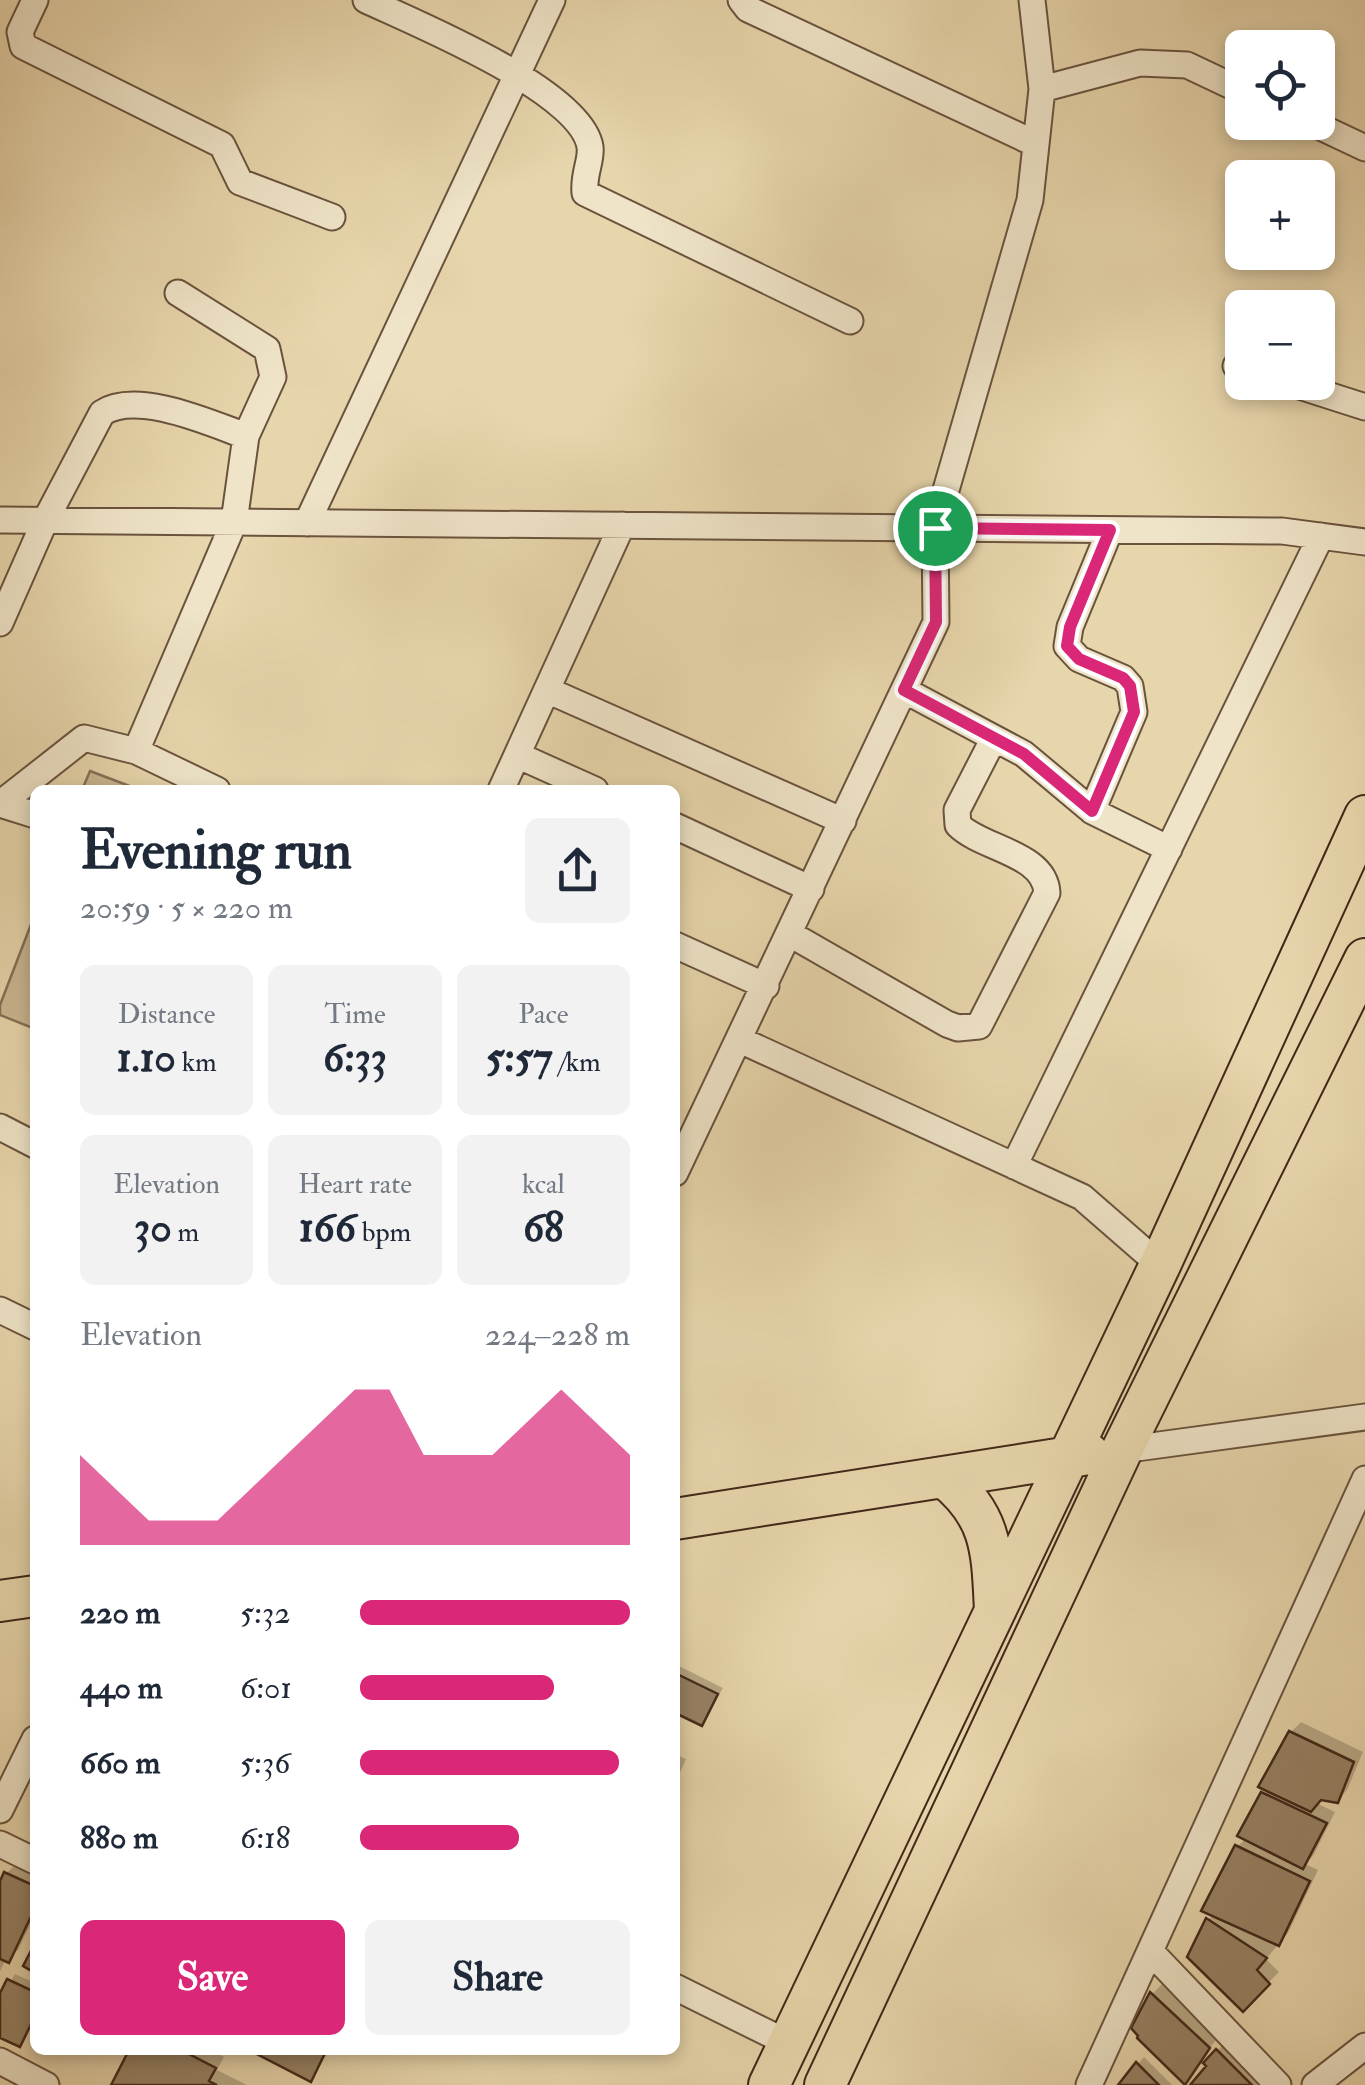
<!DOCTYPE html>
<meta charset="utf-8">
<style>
:root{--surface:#fff;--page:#f2f2f3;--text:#1f2937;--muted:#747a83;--accent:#db2777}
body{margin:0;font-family:"IM FELL Double Pica",serif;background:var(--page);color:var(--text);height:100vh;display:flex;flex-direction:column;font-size:38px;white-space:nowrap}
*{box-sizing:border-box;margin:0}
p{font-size:32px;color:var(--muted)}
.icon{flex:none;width:55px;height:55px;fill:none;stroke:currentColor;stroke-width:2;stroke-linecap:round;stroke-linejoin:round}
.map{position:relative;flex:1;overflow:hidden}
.sheet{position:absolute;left:30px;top:785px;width:650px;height:1270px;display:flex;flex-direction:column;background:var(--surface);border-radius:15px;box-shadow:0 5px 15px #0003}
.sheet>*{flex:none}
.fabs{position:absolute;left:1225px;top:30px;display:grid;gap:20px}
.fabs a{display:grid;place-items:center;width:110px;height:110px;border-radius:15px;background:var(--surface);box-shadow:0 5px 15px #0003;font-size:50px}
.pin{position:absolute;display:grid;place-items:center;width:85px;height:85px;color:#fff;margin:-42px;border:5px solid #fff;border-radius:50%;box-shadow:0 2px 10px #0007}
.round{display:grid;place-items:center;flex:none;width:105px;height:105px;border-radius:15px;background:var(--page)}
.overview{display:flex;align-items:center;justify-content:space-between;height:170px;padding:0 50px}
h1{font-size:55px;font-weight:700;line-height:75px}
.stats{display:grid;grid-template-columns:repeat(3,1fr);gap:15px;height:170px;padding:10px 50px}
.stats div{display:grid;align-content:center;border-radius:15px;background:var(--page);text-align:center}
.stats b{font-size:42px;font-weight:700}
.stats small{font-size:28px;font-weight:400}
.stats p{font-size:28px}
.chart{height:280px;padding:20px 50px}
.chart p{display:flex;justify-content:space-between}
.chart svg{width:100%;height:180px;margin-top:10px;fill:var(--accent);opacity:.7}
.cta{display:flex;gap:20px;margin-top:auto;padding:20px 50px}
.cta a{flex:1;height:115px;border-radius:15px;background:var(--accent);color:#fff;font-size:40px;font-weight:700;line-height:115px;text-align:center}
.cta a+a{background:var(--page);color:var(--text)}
ul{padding:0 50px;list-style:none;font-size:32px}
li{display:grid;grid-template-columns:160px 120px 1fr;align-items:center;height:75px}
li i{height:25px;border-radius:12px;background:var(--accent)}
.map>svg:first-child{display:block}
.green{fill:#cbb892;stroke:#867056;stroke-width:2.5}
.shadow{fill:#0003}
.building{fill:#978265;stroke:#412819;stroke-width:2.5}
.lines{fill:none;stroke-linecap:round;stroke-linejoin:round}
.minor-casing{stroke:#6a533e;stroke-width:29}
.primary-casing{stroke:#412819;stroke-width:44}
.minor{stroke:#efe4c8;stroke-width:25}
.primary{stroke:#e7d5ab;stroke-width:40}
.route-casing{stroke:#fff;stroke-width:20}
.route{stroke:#db2777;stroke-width:12}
</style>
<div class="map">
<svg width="1365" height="2085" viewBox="0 0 1365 2085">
<rect width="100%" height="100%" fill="#e7d5ab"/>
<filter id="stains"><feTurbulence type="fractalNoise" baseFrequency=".002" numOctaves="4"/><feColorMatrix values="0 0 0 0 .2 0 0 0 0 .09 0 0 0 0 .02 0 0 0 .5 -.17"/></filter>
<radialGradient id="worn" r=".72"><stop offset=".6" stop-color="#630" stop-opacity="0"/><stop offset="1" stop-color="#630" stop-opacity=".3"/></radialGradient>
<path class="green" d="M90,771L140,790H82Z
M35,914V1029L0,1015V1005Z"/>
<path class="shadow" d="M675,1664L723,1688L701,1723L675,1710Z
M1301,1722L1363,1752L1347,1790L1337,1801L1322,1797L1316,1803L1335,1812L1313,1856L1305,1864L1318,1870L1288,1933L1266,1959L1279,1972L1243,2008L1208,1920L1214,1914L1237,1847L1246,1838L1241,1835L1268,1789L1291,1732Z
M675,1754L686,1759L675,1784Z
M17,1863L35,1872V1915L18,1950L6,1959L0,1971V1887L7,1873Z
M15,1974L35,1983V2019L19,2044L0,2035V1999Z
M1162,1984L1218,2037L1184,2082L1134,2028L1152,1994Z
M1224,2044L1265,2085H1193L1209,2066L1206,2063Z
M132,2050H211L224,2057L217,2070L247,2085H114Z
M252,2050H330L310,2079Z
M1144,2057L1172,2085H1121Z"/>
<path class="building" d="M675,1673L718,1694L702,1726L675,1713Z
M1289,1731L1354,1762L1338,1803L1321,1800L1311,1812L1258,1787Z
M1261,1792L1327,1823L1303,1869L1237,1836Z
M1235,1845L1310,1881L1279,1946L1201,1911Z
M4,1872L35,1886V1908L9,1963L0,1959V1881Z
M1206,1918L1267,1958L1257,1970L1270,1984L1243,2012L1187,1957Z
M35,1943V1973L23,1966Z
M7,1979L35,1992V2016L20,2047L0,2038V1993Z
M1150,1992L1210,2048L1185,2085L1137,2038L1138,2036L1131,2028Z
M1216,2049L1252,2085H1190L1206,2066L1203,2063Z
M129,2050H181L216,2068L209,2081L217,2085H111Z
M249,2050H332L331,2053L326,2051L311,2082Z
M1136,2062L1159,2085H1118Z"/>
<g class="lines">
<g class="minor-casing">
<path id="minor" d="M35,0L20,32L23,46L222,145L240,182L332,217
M366,0C415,23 582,91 590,147C592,160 583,174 585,193L850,321
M741,0L748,9L1036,144
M1042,89L1140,63L1187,65L1242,91
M1310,122L1365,148
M178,293L267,349L273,377L246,436L234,522L136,751L217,790
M1236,366L1242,368
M1287,382L1365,407
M0,520L1282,531L1365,542
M307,523L552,0
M0,623L44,523L102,413C137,390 210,423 246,436
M547,690L843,821
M904,690L1024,754L1092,811L1169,849
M517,755L595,790
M501,790L622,525
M0,804L84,738L136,751
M0,804L35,815
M1092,811L1134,712L1130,686L1123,678L1079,659L1067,646L1070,627L1110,530
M675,826L811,889
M790,934L947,1024L958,1028L979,1026L1047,893C1045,853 982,849 958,825L957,810L994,738
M675,945L766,986
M740,1040L1082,1197L1160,1265
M0,1127L35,1145
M1014,1166L1321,536
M675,1173L936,622L935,528L1030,200L1042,89L1032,0
M0,1310L35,1327
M1122,1450L1365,1417
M0,1810L35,1739
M0,1844L35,1861
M1151,1952L1278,2085
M675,1987L790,2044
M0,2061L46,2085
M1089,2085L1365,1479
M1315,2085L1365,2046"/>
</g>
<g class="primary-casing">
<path id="primary" d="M944,1477C993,1516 992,1552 995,1611
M675,1519L1089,1454
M0,1601L35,1596
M769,2085L1160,1265L1365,816
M825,2085L1122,1450L1365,959"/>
</g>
<use href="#minor" class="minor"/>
<use href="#primary" class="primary"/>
</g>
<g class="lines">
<g class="route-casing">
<path id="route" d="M935,528L1110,530L1070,627L1067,646L1079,659L1123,678L1130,686L1134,712L1092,811L1024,754L904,690L936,622Z"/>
</g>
<use href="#route" class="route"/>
</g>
<rect width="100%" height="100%" filter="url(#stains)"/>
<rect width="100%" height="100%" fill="url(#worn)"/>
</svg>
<div class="fabs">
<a><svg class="icon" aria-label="locate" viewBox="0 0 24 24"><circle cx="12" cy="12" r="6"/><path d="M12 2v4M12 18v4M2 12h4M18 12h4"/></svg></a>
<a>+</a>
<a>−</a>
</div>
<div class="pin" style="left:935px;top:528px;background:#1e9e55"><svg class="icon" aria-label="arrive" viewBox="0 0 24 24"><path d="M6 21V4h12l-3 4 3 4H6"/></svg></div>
<section class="sheet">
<div class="overview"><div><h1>Evening run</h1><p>20:59 · 5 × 220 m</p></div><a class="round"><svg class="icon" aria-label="share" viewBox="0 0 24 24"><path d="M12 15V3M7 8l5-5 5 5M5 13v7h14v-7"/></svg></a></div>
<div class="stats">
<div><p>Distance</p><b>1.10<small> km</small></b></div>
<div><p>Time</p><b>6:33</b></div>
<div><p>Pace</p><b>5:57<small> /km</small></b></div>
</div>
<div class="stats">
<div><p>Elevation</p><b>30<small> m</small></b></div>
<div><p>Heart rate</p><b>166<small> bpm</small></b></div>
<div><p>kcal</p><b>68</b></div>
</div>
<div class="chart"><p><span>Elevation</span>224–228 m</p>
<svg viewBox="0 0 160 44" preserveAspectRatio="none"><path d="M0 44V22L10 30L20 38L30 38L40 38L50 30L60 22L70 14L80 6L90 6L100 22L110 22L120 22L130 14L140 6L150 14L160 22V44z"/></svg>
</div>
<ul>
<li><b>220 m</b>5:32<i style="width:100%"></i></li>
<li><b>440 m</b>6:01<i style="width:72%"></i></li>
<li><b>660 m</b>5:36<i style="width:96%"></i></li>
<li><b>880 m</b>6:18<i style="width:59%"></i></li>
</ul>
<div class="cta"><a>Save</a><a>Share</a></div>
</section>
</div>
